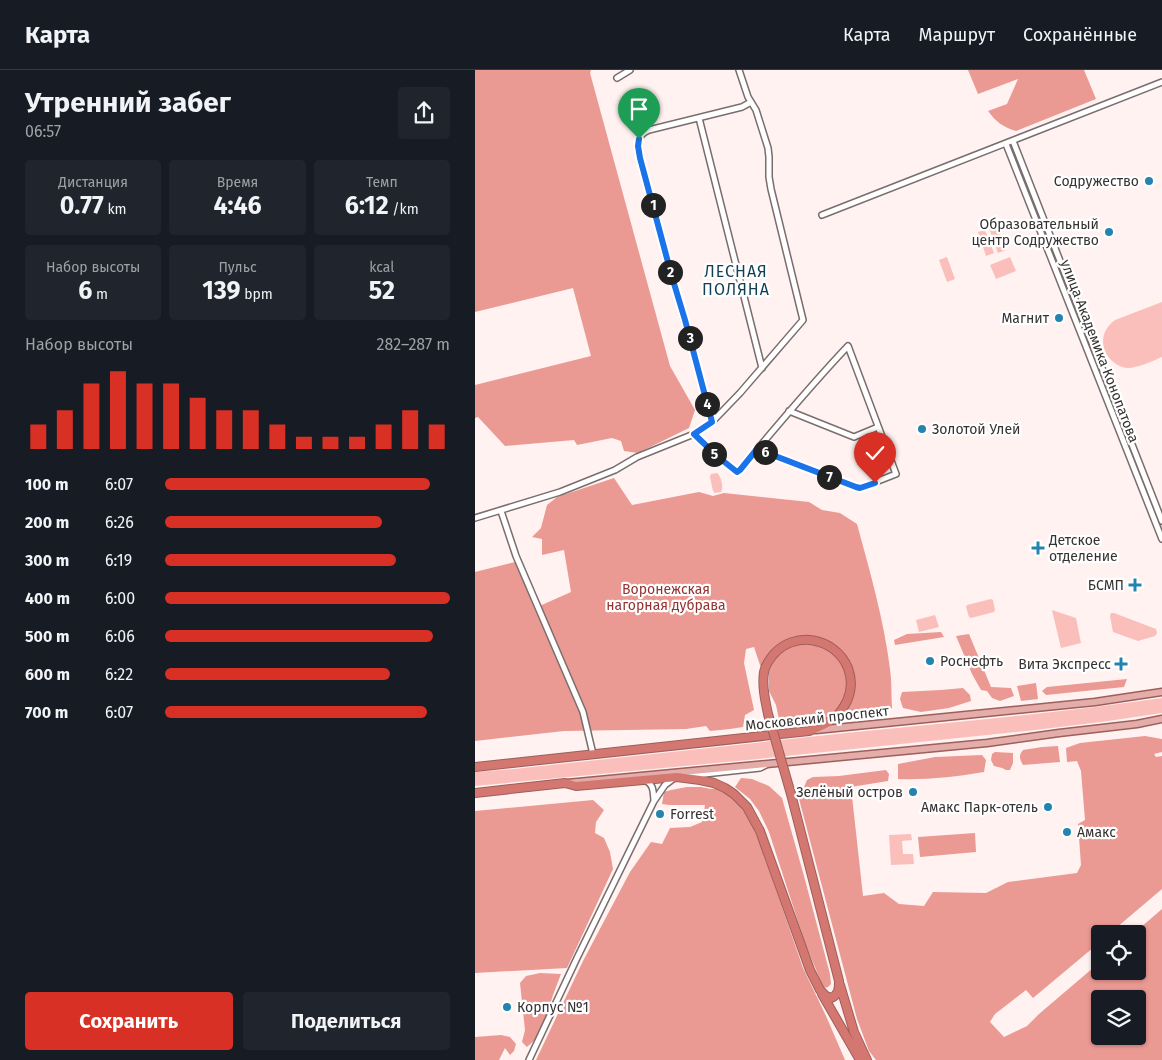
<!DOCTYPE html>
<html lang="ru">
<meta charset="utf-8">
<style>
:root{--surface:#171b24;--page:#20242c;--text:#f1f3f6;--muted:#9ea1a6;--line:#363941;--accent:#d93025}
body{margin:0;font-family:"Fira Sans",sans-serif;background:var(--page);color:var(--text);height:100vh;display:flex;flex-direction:column;font-size:19px;white-space:nowrap}
*{box-sizing:border-box;margin:0}
p{font-size:16px;color:var(--muted)}
.icon{flex:none;width:28px;height:28px;fill:none;stroke:currentColor;stroke-width:2;stroke-linecap:round;stroke-linejoin:round}
.map{position:relative;flex:1;overflow:hidden}
.sheet{display:flex;flex-direction:column;background:var(--surface);width:475px}
.sheet>*{flex:none}
.controls{position:absolute;left:616px;top:855px;display:grid;gap:10px}
.controls a{display:grid;place-items:center;width:55px;height:55px;border-radius:5px;background:var(--surface);box-shadow:0 1px 4px #0004;font-size:25px}
.pin{position:absolute;display:grid;place-items:center;width:42px;height:42px;color:#fff;margin:-51px -21px;border-radius:50% 50% 50% 0;rotate:-45deg;box-shadow:0 0 5px #0007}
.pin .icon{rotate:45deg}
.km{position:absolute;width:25px;height:25px;margin:-12px;border-radius:50%;background:#222;color:#fff;font-size:14px;line-height:25px;text-align:center}
.round{display:grid;place-items:center;flex:none;width:52px;height:52px;border-radius:5px;background:var(--page)}
.headline{display:flex;align-items:center;justify-content:space-between;height:85px;padding:0 25px}
h1{font-size:28px;font-weight:700;line-height:38px}
.metrics{display:grid;grid-template-columns:repeat(3,1fr);gap:8px;height:85px;padding:5px 25px}
.metrics div{display:grid;align-content:center;border-radius:5px;background:var(--page);text-align:center}
.metrics b{font-size:25px;font-weight:700}
.metrics small{font-size:14px;font-weight:400}
.metrics p{font-size:14px}
.chart{height:140px;padding:10px 25px}
.chart p{display:flex;justify-content:space-between}
.chart svg{width:100%;height:90px;margin-top:5px;stroke:var(--accent);stroke-width:6}
.button{display:flex;gap:10px;margin-top:auto;padding:10px 25px}
.button a{flex:1;height:58px;border-radius:5px;background:var(--accent);color:#fff;font-size:20px;font-weight:700;line-height:58px;text-align:center}
.button a+a{background:var(--page);color:var(--text)}
ul{padding:0 25px;list-style:none;font-size:16px}
li{display:grid;grid-template-columns:80px 60px 1fr;align-items:center;height:38px}
li i{height:12px;border-radius:6px;background:var(--accent)}
header{display:flex;align-items:center;gap:30px;box-sizing:border-box;height:70px;padding:0 25px;background:var(--surface);border-bottom:1px solid var(--line)}
header strong{font-size:24px}
nav{display:flex;gap:28px;margin-inline-start:auto;font-size:18px}
main{display:flex;flex:1;min-height:0}
.map>svg:first-child{display:block}
.green{fill:#fabfba}
.forest{fill:#eb9993;fill-rule:evenodd}
.lines{fill:none;stroke-linecap:round;stroke-linejoin:round}
.minor-casing{stroke:#796e6d;stroke-width:8}
.major-casing{stroke:#9d5f5b;stroke-width:9}
.highway-casing{stroke:#9d5f5b;stroke-width:10}
.minor{stroke:#fff;stroke-width:5}
.major{stroke:#e5adaa;stroke-width:6}
.highway{stroke:#d47771;stroke-width:8}
.highway-bridge-casing{stroke:#9d5f5b;stroke-width:10;stroke-linecap:butt}
.highway-bridge{stroke:#d47771;stroke-width:8}
.route-casing{stroke:#fff;stroke-width:10}
.route{stroke:#1a73e8;stroke-width:6}
.poi-dot{fill:#2484b0;stroke:#fff;stroke-width:2}
.labels{text-anchor:middle;stroke-width:4.5;stroke-linejoin:round;paint-order:stroke}
.poi-label{font-size:14px;fill:#373232;stroke:#fff;text-anchor:end}
.street-label{font-size:14px;fill:#373232;stroke:#fff}
.park-label{font-size:14px;fill:#933231;stroke:#fff}
.quarter-label{font-size:16px;letter-spacing:1px;fill:#133f54;stroke:#fff}
</style>
<header>
<strong>Карта</strong>
<nav><a>Карта</a><a>Маршрут</a><a>Сохранённые</a></nav>
</header>
<main>
<section class="sheet">
<div class="headline"><div><h1>Утренний забег</h1><p>06:57</p></div><a class="round"><svg class="icon" aria-label="share" viewBox="0 0 24 24"><path d="M12 15V3M7 8l5-5 5 5M5 13v7h14v-7"/></svg></a></div>
<div class="metrics">
<div><p>Дистанция</p><b>0.77<small> km</small></b></div>
<div><p>Время</p><b>4:46</b></div>
<div><p>Темп</p><b>6:12<small> /km</small></b></div>
</div>
<div class="metrics">
<div><p>Набор высоты</p><b>6<small> m</small></b></div>
<div><p>Пульс</p><b>139<small> bpm</small></b></div>
<div><p>kcal</p><b>52</b></div>
</div>
<div class="chart"><p><span>Набор высоты</span>282–287 m</p>
<svg viewBox="0 0 160 44" preserveAspectRatio="none"><path d="M5 44V32M15 44V25M25 44V12M35 44V6M45 44V12M55 44V12M65 44V19M75 44V25M85 44V25M95 44V32M105 44V38M115 44V38M125 44V38M135 44V32M145 44V25M155 44V32"/></svg>
</div>
<ul>
<li><b>100 m</b>6:07<i style="width:93%"></i></li>
<li><b>200 m</b>6:26<i style="width:76%"></i></li>
<li><b>300 m</b>6:19<i style="width:81%"></i></li>
<li><b>400 m</b>6:00<i style="width:100%"></i></li>
<li><b>500 m</b>6:06<i style="width:94%"></i></li>
<li><b>600 m</b>6:22<i style="width:79%"></i></li>
<li><b>700 m</b>6:07<i style="width:92%"></i></li>
</ul>
<div class="button"><a>Сохранить</a><a>Поделиться</a></div>
</section>
<div class="map">
<svg width="687" height="990" viewBox="0 0 687 990">
<rect width="100%" height="100%" fill="#fff2f1"/>
<path class="green" d="M522,155L531,180L523,183L514,158Z
M510,160L519,183L511,186L503,162Z
M472,187L480,209L472,212L464,190Z
M535,187L541,201L521,209L515,195Z
M687,232V287C677,291 664,298 652,298C636,296 623,278 630,262C632,257 636,253 640,250Z
M242,403C246,406 249,417 246,422L240,423L238,421L235,407L236,404Z
M516,529L518,530L520,540L519,542L496,548L494,547L491,537L492,535Z
M577,540L601,548L606,573L586,578Z
M636,543H639L681,559L682,563L680,566L663,571L638,562L635,546Z
M460,545L464,557L444,562L441,550Z
M687,628V643L626,652L560,660L283,689L0,716V702L39,699C150,687 260,675 371,663C476,653 582,643 687,628Z
M436,764L437,770L427,771L428,784H438L439,794L416,795L414,765Z"/>
<path class="forest" d="M0,0H116L115,3L195,296L220,340L214,358L163,383L149,381L146,371L137,368L102,375L99,370L30,376L3,347L0,348V315L116,286L98,218L0,242Z
M493,0H609L621,29L541,61C528,57 521,52 513,41L532,34L543,9L503,24Z
M139,408L157,435L224,422L238,426L249,423L334,432L347,440L365,443L382,454C395,502 409,550 415,599C417,612 416,625 417,638L405,643L367,646L305,654L301,635L294,621V604L285,595L279,577L271,579L269,593L279,640L270,645L268,657L255,659L235,661L231,656L211,659L89,661L0,671V502L40,492L60,538L96,522L89,480L67,485V469L57,467L66,458L72,435L82,427Z
M466,562L469,567L420,575L419,570L432,564Z
M494,564L516,617L536,618L539,626L525,631L517,628L512,621L506,620L497,604L481,566Z
M652,609L649,617L571,625L567,621L572,617Z
M561,613L563,629L546,631L542,616Z
M488,618L495,625L496,631L474,638L446,642L428,638L425,629L427,622L466,620Z
M670,666L687,669V682L679,684L681,687L687,686V819L634,864H625V872L558,928L551,920L520,944L515,952L529,967L552,956L564,944L625,892V901H662V864H658L687,839V990H401L394,981L382,949L324,729L332,710L338,707L364,706L411,700L414,704L413,711L376,717L388,826L409,823L424,834L449,836L458,822L511,823L533,812L602,803L606,795L603,754L610,750L606,701L602,691L592,692L591,678L605,673ZM625,929H662V966H625Z
M583,676L585,692L548,695C545,689 543,686 548,680L567,677Z
M520,682L538,683V693L535,700H531L527,698L519,696L516,690L517,684Z
M507,685L511,690L509,702C480,707 451,710 423,709V694L460,687Z
M266,708L277,709L294,716L307,728L329,806L355,904L356,914L353,917L349,918L347,914L330,873L294,762L284,741L275,729L260,717Z
M212,717H226L236,719L242,718L261,731L272,745L285,773L328,898L351,946L370,990H61L108,891L155,802L176,772L187,774L195,758L215,757L227,752L230,735H194L187,734L189,722L196,720Z
M118,730L129,740L121,752L120,763L129,768L135,782L138,799L92,898L0,903V741Z
M500,763L501,782L445,787L443,767Z
M65,903L86,904L78,925L72,944L61,969L52,977L47,972L50,960L45,913L51,906Z
M26,965L35,967L41,974L39,981L35,985L30,978L24,990H0V967Z"/>
<g class="lines">
<g class="minor-casing">
<path id="minor" d="M142,8L155,0
M224,48L287,298
M538,71L687,451
M531,74L687,469
M347,145L687,12
M314,341L379,367L403,357
M237,352L165,87C163,75 160,66 174,60L267,37L276,32
M219,364L242,386L261,402L265,400C300,358 335,316 373,276L421,404L385,418L282,379
M26,441L41,486L108,642L118,684
M0,448L85,422L140,400L162,387L219,364L237,352L265,323L328,250L296,119L294,107V87L293,78L281,40L273,27L264,0
M211,706L285,698L291,695
M169,710C179,714 178,721 179,730
M54,990L102,888L179,731L190,715L198,709"/>
</g>
<g class="major-casing">
<path id="major" d="M341,660L620,632L687,622
M92,713L512,673L584,663L662,654L687,649"/>
</g>
<g class="highway-casing">
<path id="highway" d="M0,697L334,661C353,654 363,649 372,631C377,620 377,609 373,598C360,567 319,560 298,585C294,590 290,596 289,602C287,616 290,630 293,644
M0,723L90,713L101,716L202,707L225,710L239,713L250,718L259,724L272,737L285,761L335,900L345,920L351,926L356,928C364,925 364,918 364,911L316,724
M365,915L379,962L392,990
M347,924L385,990"/>
</g>
<use href="#minor" class="minor"/>
<use href="#major" class="major"/>
<use href="#highway" class="highway"/>
<g class="highway-bridge-casing">
<path id="highway-bridge" d="M293,644L316,724"/>
</g>
<use href="#highway-bridge" class="highway-bridge"/>
</g>
<g class="lines">
<g class="route-casing">
<path id="route" d="M164,69L163,76L165,88L197,207L210,250L237,352L219,364L242,386L262,402L265,400L282,379L381,417L385,418L400,413"/>
</g>
<use href="#route" class="route"/>
</g>
<g class="poi-dot">
<circle cx="674" cy="111" r="5"/>
<circle cx="634" cy="162" r="5"/>
<circle cx="584" cy="248" r="5"/>
<circle cx="447" cy="359" r="5"/>
<path d="M560.5 470.5h5v5h5v5h-5v5h-5v-5h-5v-5h5z"/>
<path d="M657.5 507.5h5v5h5v5h-5v5h-5v-5h-5v-5h5z"/>
<circle cx="455" cy="591" r="5"/>
<path d="M643.5 586.5h5v5h5v5h-5v5h-5v-5h-5v-5h5z"/>
<circle cx="438" cy="722" r="5"/>
<circle cx="573" cy="737" r="5"/>
<circle cx="185" cy="744" r="5"/>
<circle cx="592" cy="762" r="5"/>
<circle cx="32" cy="937" r="5"/>
</g>
<g class="labels">
<g class="poi-label">
<text x="664" y="116">Содружество</text>
<text x="624" y="159">Образовательный<tspan x="624" dy="16">центр Содружество</tspan></text>
<text x="574" y="253">Магнит</text>
<text x="457" y="364" text-anchor="start">Золотой Улей</text>
<text x="574" y="475" text-anchor="start">Детское<tspan x="574" dy="16">отделение</tspan></text>
<text x="649" y="520">БСМП</text>
<text x="465" y="596" text-anchor="start">Роснефть</text>
<text x="636" y="599">Вита Экспресс</text>
<text x="428" y="727">Зелёный остров</text>
<text x="563" y="742">Амакс Парк-отель</text>
<text x="195" y="749" text-anchor="start">Forrest</text>
<text x="602" y="767" text-anchor="start">Амакс</text>
<text x="42" y="942" text-anchor="start">Корпус №1</text>
</g>
<g class="street-label">
<text transform="translate(625 281) rotate(69)" y="5">улица Академика Конопатова</text>
<text transform="translate(342 648) rotate(-6)" y="5">Московский проспект</text>
</g>
<g class="park-label">
<text x="191" y="524">Воронежская<tspan x="191" dy="16">нагорная дубрава</tspan></text>
</g>
<g class="quarter-label">
<text x="261" y="207">ЛЕСНАЯ<tspan x="261" dy="18">ПОЛЯНА</tspan></text>
</g>
</g>
</svg>
<div class="controls">
<a><svg class="icon" aria-label="locate" viewBox="0 0 24 24"><circle cx="12" cy="12" r="6"/><path d="M12 2v4M12 18v4M2 12h4M18 12h4"/></svg></a>
<a><svg class="icon" aria-label="layers" viewBox="0 0 24 24"><path d="M12 4l9 5-9 5-9-5zM3 14l9 5 9-5"/></svg></a>
</div>
<div class="pin" style="left:164px;top:69px;background:#1e9e55"><svg class="icon" aria-label="arrive" viewBox="0 0 24 24"><path d="M6 21V4h12l-3 4 3 4H6"/></svg></div>
<div class="pin" style="left:400px;top:413px;background:#d93025"><svg class="icon" aria-label="check" viewBox="0 0 24 24"><path d="M5 12l5 5 9-10"/></svg></div>
<b class="km" style="left:178px;top:135px">1</b>
<b class="km" style="left:195px;top:202px">2</b>
<b class="km" style="left:215px;top:268px">3</b>
<b class="km" style="left:232px;top:334px">4</b>
<b class="km" style="left:239px;top:384px">5</b>
<b class="km" style="left:290px;top:382px">6</b>
<b class="km" style="left:354px;top:407px">7</b>
</div>
</main>
